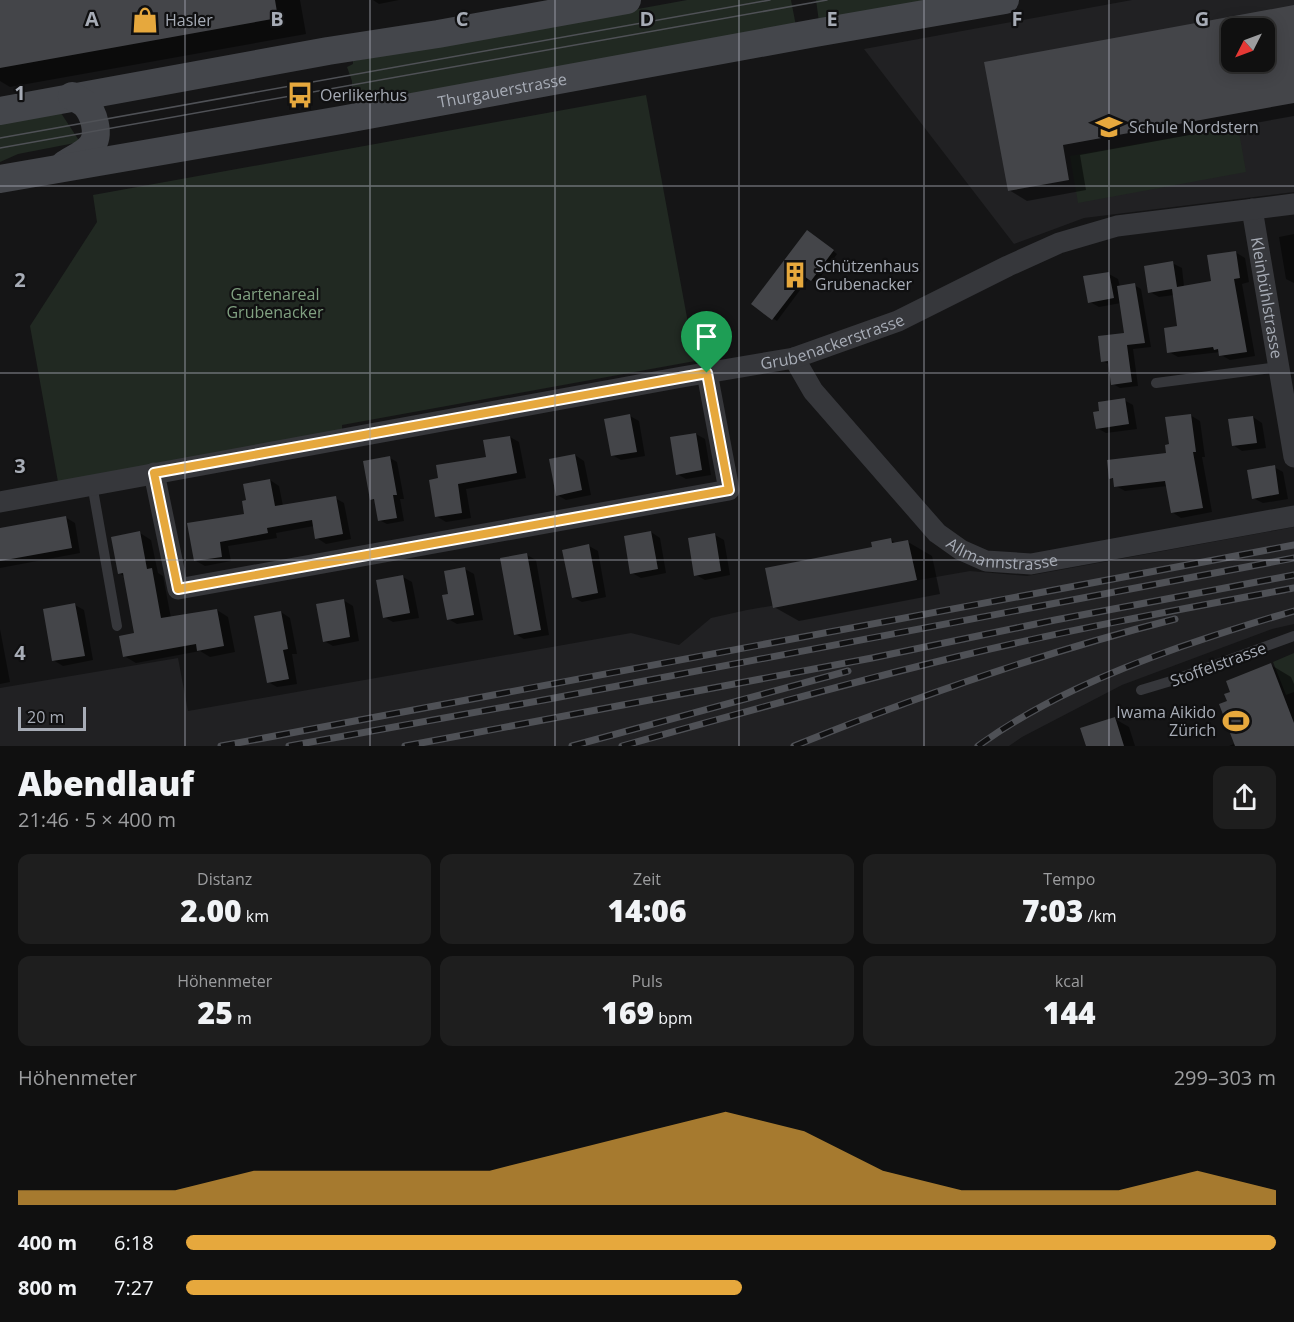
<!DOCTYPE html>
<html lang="de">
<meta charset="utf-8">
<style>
:root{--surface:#101010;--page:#1e1e1e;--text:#f1f3f6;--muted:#9c9d9f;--line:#303030;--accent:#e6a83d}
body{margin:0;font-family:"Open Sans",sans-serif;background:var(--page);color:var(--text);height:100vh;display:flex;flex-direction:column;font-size:22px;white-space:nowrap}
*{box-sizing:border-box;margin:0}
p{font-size:20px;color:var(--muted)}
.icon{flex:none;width:33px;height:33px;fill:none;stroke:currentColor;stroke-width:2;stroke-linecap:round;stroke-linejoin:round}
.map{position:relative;height:746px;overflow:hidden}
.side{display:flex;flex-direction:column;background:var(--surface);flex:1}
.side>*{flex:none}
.needle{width:39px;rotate:228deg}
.buttons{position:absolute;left:1221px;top:18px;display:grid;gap:12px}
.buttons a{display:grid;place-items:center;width:54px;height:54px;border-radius:12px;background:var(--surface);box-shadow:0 3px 15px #0003,0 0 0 2px var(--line);font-size:30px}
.scale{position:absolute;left:18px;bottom:15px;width:68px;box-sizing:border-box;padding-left:6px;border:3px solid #a7acb6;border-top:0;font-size:16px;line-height:21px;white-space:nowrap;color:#a7acb6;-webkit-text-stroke:4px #101011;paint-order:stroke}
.pin{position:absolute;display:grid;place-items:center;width:51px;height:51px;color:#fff;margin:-62px -26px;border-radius:50% 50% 50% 0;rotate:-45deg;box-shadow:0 0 6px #0007}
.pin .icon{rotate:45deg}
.round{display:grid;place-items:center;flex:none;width:63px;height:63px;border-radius:12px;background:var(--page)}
.headline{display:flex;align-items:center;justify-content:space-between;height:102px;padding:0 18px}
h1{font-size:33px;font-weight:800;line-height:45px}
.figures{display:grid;grid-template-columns:repeat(3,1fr);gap:9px;height:102px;padding:6px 18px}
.figures div{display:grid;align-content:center;border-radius:12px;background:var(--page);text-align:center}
.figures b{font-size:30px;font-weight:800}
.figures small{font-size:16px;font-weight:400}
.figures p{font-size:16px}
.chart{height:168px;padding:12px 18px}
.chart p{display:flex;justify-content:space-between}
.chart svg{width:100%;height:108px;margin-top:6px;fill:var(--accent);opacity:.7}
ul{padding:0 18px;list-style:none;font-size:20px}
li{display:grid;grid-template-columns:96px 72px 1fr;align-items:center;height:45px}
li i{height:15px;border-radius:8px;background:var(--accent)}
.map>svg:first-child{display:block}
.built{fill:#212123;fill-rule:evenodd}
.green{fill:#212922}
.shadow{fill:#0007;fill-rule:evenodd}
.building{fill:#444549;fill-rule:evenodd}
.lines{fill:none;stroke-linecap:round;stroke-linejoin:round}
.lane{stroke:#36373b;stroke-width:10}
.street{stroke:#36373b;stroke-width:21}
.secondary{stroke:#44464b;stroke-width:28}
.tram{stroke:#4f5156;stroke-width:1.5}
.rail-casing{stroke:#4f5156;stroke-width:7}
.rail{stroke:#101011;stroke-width:4.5;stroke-dasharray:14;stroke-linecap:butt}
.route-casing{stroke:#fff;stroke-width:12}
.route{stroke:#e6a83d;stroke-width:8}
.grid{fill:none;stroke:#a7acb6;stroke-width:1.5;stroke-opacity:0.55}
.labels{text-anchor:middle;stroke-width:4.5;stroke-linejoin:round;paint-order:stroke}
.poi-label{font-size:16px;fill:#a7acb6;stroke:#101011;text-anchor:start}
.street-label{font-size:16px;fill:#a7acb6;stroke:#101011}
.park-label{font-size:16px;fill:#80a081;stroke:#101011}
.grid-label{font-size:20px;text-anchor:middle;font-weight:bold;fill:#a7acb6;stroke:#101011;stroke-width:4.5;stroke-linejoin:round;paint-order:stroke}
</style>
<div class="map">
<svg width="1294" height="746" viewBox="0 0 1294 746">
<rect width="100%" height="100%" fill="#151516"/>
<path class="built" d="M1132,0H1294V192L1084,218L1014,244L864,49ZM1232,28H1264V62H1232Z
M1294,527V624L1272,629L1122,685L1022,737L1009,746H0V688L178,658L188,711L631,633L679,645L711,618L747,610L970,571L1027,576Z"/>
<path class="green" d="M687,0H791L796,26L354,104L360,97L358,95H352V81L347,67L353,64V61Z
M816,0H939L819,22Z
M646,95L695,361L342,425V432L58,482L30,326L97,222L93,195Z
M59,110L80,142L18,154L0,162V121Z
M1238,126L1246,172L1078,203L1070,156Z
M1294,653V692L1286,695L1273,662Z"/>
<path class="shadow" d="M0,0H300L306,34L10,87L0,81Z
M373,0H399L379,4Z
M1294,7V116L1080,155L1086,190L1027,201L1009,190L986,63ZM1232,28H1264V62H1232Z
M811,234L837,254L816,283L809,278L777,321L753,304Z
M1294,234V283L1286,279L1279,237Z
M1235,252L1245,258L1249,282L1242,284L1255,356L1230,360L1221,355L1220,352L1178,357L1169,352L1179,327L1174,295L1159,297L1150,292L1172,263L1182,268L1184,287L1213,282Z
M1109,274L1118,279L1120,287L1134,285L1141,289L1151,347L1133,349L1138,386L1120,388L1113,384L1110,365L1103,361L1126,334L1121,303L1099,307L1090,302Z
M1124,400L1133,405L1137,429L1106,433L1097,428L1101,412Z
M1190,415L1200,421L1205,457H1202L1212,512L1181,518L1172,512L1167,486L1125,491L1116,486L1115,480L1111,478L1167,454Z
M630,416L639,421L645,456L621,460L612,455Z
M1253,417L1262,423L1266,448L1242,451L1233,445Z
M696,434L705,439L711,475L686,479L677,474Z
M510,437L519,442L526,478L466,489L471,518L446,522L436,516L440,479L488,458Z
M575,455L584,461L591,495L566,500L557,495Z
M390,458L397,462L404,499H400L404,521L387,524L379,520L375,501L371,499Z
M1274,467L1283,472L1288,499L1263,503L1253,498Z
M270,480L279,486L283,506L335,498L344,503L351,539L326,544L317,538L314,526L276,533L277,538L228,546L231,561L205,566L196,561L246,515Z
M65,517L75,523L80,553L0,568V529Z
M651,532L660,538L666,573L641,578L632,573Z
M140,533L151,540L158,573L163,576L171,618L217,610L228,617L235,652L210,657L200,651L136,663L124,656L136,635L125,577L119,573Z
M715,535L724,540L730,575L705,580L696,575Z
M891,540L897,544L908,542L932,556L940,594L799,621L774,607L874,548Z
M589,546L598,551L606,597L582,602L573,597Z
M527,555L536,560L549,635L524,639L515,634Z
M465,569L474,574L483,620L457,624L448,619L450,595Z
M403,577L412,582L419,618L393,622L384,617Z
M343,600L353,606L359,641L333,646L324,641Z
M75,605L84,610L93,660L63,666L53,660Z
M281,612L290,618L297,654H292L297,684L277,687L268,682Z
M0,629L10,682L0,684Z
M1271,665L1291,677L1294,684V746H1229L1236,743L1229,702Z
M1115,719L1129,727L1135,746H1088L1082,729Z"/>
<path class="building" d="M0,0H275L278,18L0,68Z
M1294,5V103L1063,145L1069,180L1008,191L984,62ZM1232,28H1264V62H1232Z
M807,230L834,250L811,281L805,277L772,320L751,304Z
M1236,251L1240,278L1234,279L1247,352L1219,356L1218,349L1214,350L1213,347L1167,353L1164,328L1177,326L1172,289L1148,293L1144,266L1173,261L1177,287L1211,281L1207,255Z
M1109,272L1114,298L1088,303L1083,276Z
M1135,283L1145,343L1127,345L1132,382L1111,385L1108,361L1101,362L1098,336L1124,333L1117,286Z
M1125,398L1129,424L1096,429L1093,412L1099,411L1098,402Z
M630,414L637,452L611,456L604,419Z
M1191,414L1196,452H1193L1203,508L1171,513L1165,481L1114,487L1113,478L1109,479L1107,460L1166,453L1165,445L1169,444L1165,417Z
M1253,416L1257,443L1232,446L1228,419Z
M696,433L702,470L676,475L670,437Z
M510,436L517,473L458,484L462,513L435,517L429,480L438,478L436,465L486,457L483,440Z
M575,454L582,490L556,496L549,459Z
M390,456L397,495H393L397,518L378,521L374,499L370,500L363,461Z
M1275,465L1279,494L1252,499L1247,470Z
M270,479L275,506L336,496L343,534L315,539L312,520L267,528L268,533L220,542L222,557L194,561L187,523L244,514L242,501L246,500L243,484Z
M66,516L72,548L0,561V528Z
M140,531L147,569L152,568L161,618L217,609L224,646L197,651L196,644L123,657L119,636L134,633L123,573L118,574L111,537Z
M651,531L658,569L630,574L624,536Z
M715,533L721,571L694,576L688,538Z
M891,538L892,543L908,540L917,580L773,608L765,568L872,547L871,542Z
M589,544L598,593L572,598L562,550Z
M527,553L541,630L514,635L500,558Z
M465,567L474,615L447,620L442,595L448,594L444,571Z
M403,575L410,613L383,618L376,580Z
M344,599L350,637L323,642L316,604Z
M75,603L85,656L52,661L43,609Z
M281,611L288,649L283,650L289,679L267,683L254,616Z
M1271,663L1294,723V746H1235L1219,704L1227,701L1224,694L1230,692L1226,681Z
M1115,717L1124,746H1086L1080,728Z"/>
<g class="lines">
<path class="lane" d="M1156,383L1279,367
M92,484L117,626
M1141,690L1171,681L1294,636"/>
<g class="street">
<path id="s1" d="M1252,209L1294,457"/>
<path id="s2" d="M794,358L813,391L937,533L961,550L986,561L1031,564L1294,516"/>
<path d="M154,473L178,589L729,490L707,373"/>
<path id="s3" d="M0,502L682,377L794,358L898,321L1008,266L1059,243L1117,226L1294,204"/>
</g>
<g class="secondary">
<path d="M0,111L328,51L438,34L627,0"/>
<path d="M64,165C72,159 86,154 92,145C100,134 94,113 85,104C81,101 77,99 72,96"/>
<path id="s4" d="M0,179L341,120L815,33L1005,0"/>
</g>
<path class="tram" d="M0,138L770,0
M0,148L827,0"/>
<g class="rail-casing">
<path id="rail" d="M221,746L1294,545
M289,746L549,699L1294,558
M405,746L872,658L1055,620L1294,575
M572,746L848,671
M622,746C733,715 844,684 956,657C1067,630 1181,609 1294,588
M794,746C918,696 1045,652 1175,619
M978,746C1039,702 1109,672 1180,647C1218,634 1255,622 1294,611"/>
</g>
<use href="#rail" class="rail"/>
</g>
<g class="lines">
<g class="route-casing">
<path id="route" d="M707,373L729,490L178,589L154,473Z"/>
</g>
<use href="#route" class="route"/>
</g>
<path class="grid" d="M185,0V746M370,0V746M555,0V746M739,0V746M924,0V746M1109,0V746M0,186H1294M0,373H1294M0,560H1294"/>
<defs>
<g id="shop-bare" transform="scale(2.07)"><path d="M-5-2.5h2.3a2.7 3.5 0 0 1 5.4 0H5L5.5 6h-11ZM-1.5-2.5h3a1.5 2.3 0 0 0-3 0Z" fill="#e6a83d" stroke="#101011" stroke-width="2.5" paint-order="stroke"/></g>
<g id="bus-bare" transform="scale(2.07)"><path d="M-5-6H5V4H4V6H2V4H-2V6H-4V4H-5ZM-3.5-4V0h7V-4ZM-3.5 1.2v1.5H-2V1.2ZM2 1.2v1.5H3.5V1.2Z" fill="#e6a83d" stroke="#101011" stroke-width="2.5" paint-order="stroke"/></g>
<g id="school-bare" transform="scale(2.07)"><path d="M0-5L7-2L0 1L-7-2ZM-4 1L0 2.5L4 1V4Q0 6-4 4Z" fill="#e6a83d" stroke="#101011" stroke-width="2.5" paint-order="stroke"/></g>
<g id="building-bare" transform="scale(2.07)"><path d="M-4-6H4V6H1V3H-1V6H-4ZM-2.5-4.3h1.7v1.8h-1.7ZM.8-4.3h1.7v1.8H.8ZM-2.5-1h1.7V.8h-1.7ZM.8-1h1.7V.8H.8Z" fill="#e6a83d" stroke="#101011" stroke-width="2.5" paint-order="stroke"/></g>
<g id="stadium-bare" transform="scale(2.07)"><path d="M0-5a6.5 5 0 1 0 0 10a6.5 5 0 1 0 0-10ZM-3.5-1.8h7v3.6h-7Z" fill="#e6a83d" stroke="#101011" stroke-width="2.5" paint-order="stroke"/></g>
</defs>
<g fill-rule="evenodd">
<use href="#shop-bare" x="145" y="20"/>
<use href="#bus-bare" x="300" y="95"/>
<use href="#school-bare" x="1109" y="127"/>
<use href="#building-bare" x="795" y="275"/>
<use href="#stadium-bare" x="1236" y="721"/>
</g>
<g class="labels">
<g class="poi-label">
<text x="165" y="26">Hasler</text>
<text x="320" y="101">Oerlikerhus</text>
<text x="1129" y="133">Schule Nordstern</text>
<text x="815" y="272">Schützenhaus<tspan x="815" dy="18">Grubenacker</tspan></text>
<text x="1216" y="718" text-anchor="end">Iwama Aikido<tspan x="1216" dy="18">Zürich</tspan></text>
</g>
<g class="street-label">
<text dy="6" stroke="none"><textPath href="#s4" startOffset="510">Thurgauerstrasse</textPath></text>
<text dy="6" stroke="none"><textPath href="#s1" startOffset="90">Kleinbühlstrasse</textPath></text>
<text dy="6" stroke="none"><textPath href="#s3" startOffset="848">Grubenackerstrasse</textPath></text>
<text dy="6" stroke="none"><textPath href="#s2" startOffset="298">Allmannstrasse</textPath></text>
<text transform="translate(1218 664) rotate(-20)" y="6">Stoffelstrasse</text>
</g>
<g class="park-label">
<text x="275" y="300">Gartenareal<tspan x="275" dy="18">Grubenacker</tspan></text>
</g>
</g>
<g class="grid-label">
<text x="92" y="26">A</text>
<text x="277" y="26">B</text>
<text x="462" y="26">C</text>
<text x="647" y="26">D</text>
<text x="832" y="26">E</text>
<text x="1017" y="26">F</text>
<text x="1202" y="26">G</text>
<text x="20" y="100">1</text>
<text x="20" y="287">2</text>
<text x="20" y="473">3</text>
<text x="20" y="660">4</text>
</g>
</svg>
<div class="buttons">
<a><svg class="needle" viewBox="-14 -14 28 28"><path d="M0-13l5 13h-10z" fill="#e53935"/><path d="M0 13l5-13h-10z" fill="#9c9d9f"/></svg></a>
</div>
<div class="scale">20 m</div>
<div class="pin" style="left:707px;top:373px;background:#1e9e55"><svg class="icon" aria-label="arrive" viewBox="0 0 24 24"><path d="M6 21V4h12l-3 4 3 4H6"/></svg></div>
</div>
<section class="side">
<div class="headline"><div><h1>Abendlauf</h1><p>21:46 · 5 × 400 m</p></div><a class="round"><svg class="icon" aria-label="share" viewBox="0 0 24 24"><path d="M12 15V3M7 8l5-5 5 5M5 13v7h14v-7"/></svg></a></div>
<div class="figures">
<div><p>Distanz</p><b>2.00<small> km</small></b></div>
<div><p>Zeit</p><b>14:06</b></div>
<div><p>Tempo</p><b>7:03<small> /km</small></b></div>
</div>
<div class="figures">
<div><p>Höhenmeter</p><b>25<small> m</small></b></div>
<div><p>Puls</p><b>169<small> bpm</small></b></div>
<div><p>kcal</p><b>144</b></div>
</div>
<div class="chart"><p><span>Höhenmeter</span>299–303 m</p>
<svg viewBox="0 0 160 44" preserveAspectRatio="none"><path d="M0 44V38L10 38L20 38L30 30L40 30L50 30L60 30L70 22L80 14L90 6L100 14L110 30L120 38L130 38L140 38L150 30L160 38V44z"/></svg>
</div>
<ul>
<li><b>400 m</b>6:18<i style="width:100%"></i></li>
<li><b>800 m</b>7:27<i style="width:51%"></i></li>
</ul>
</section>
